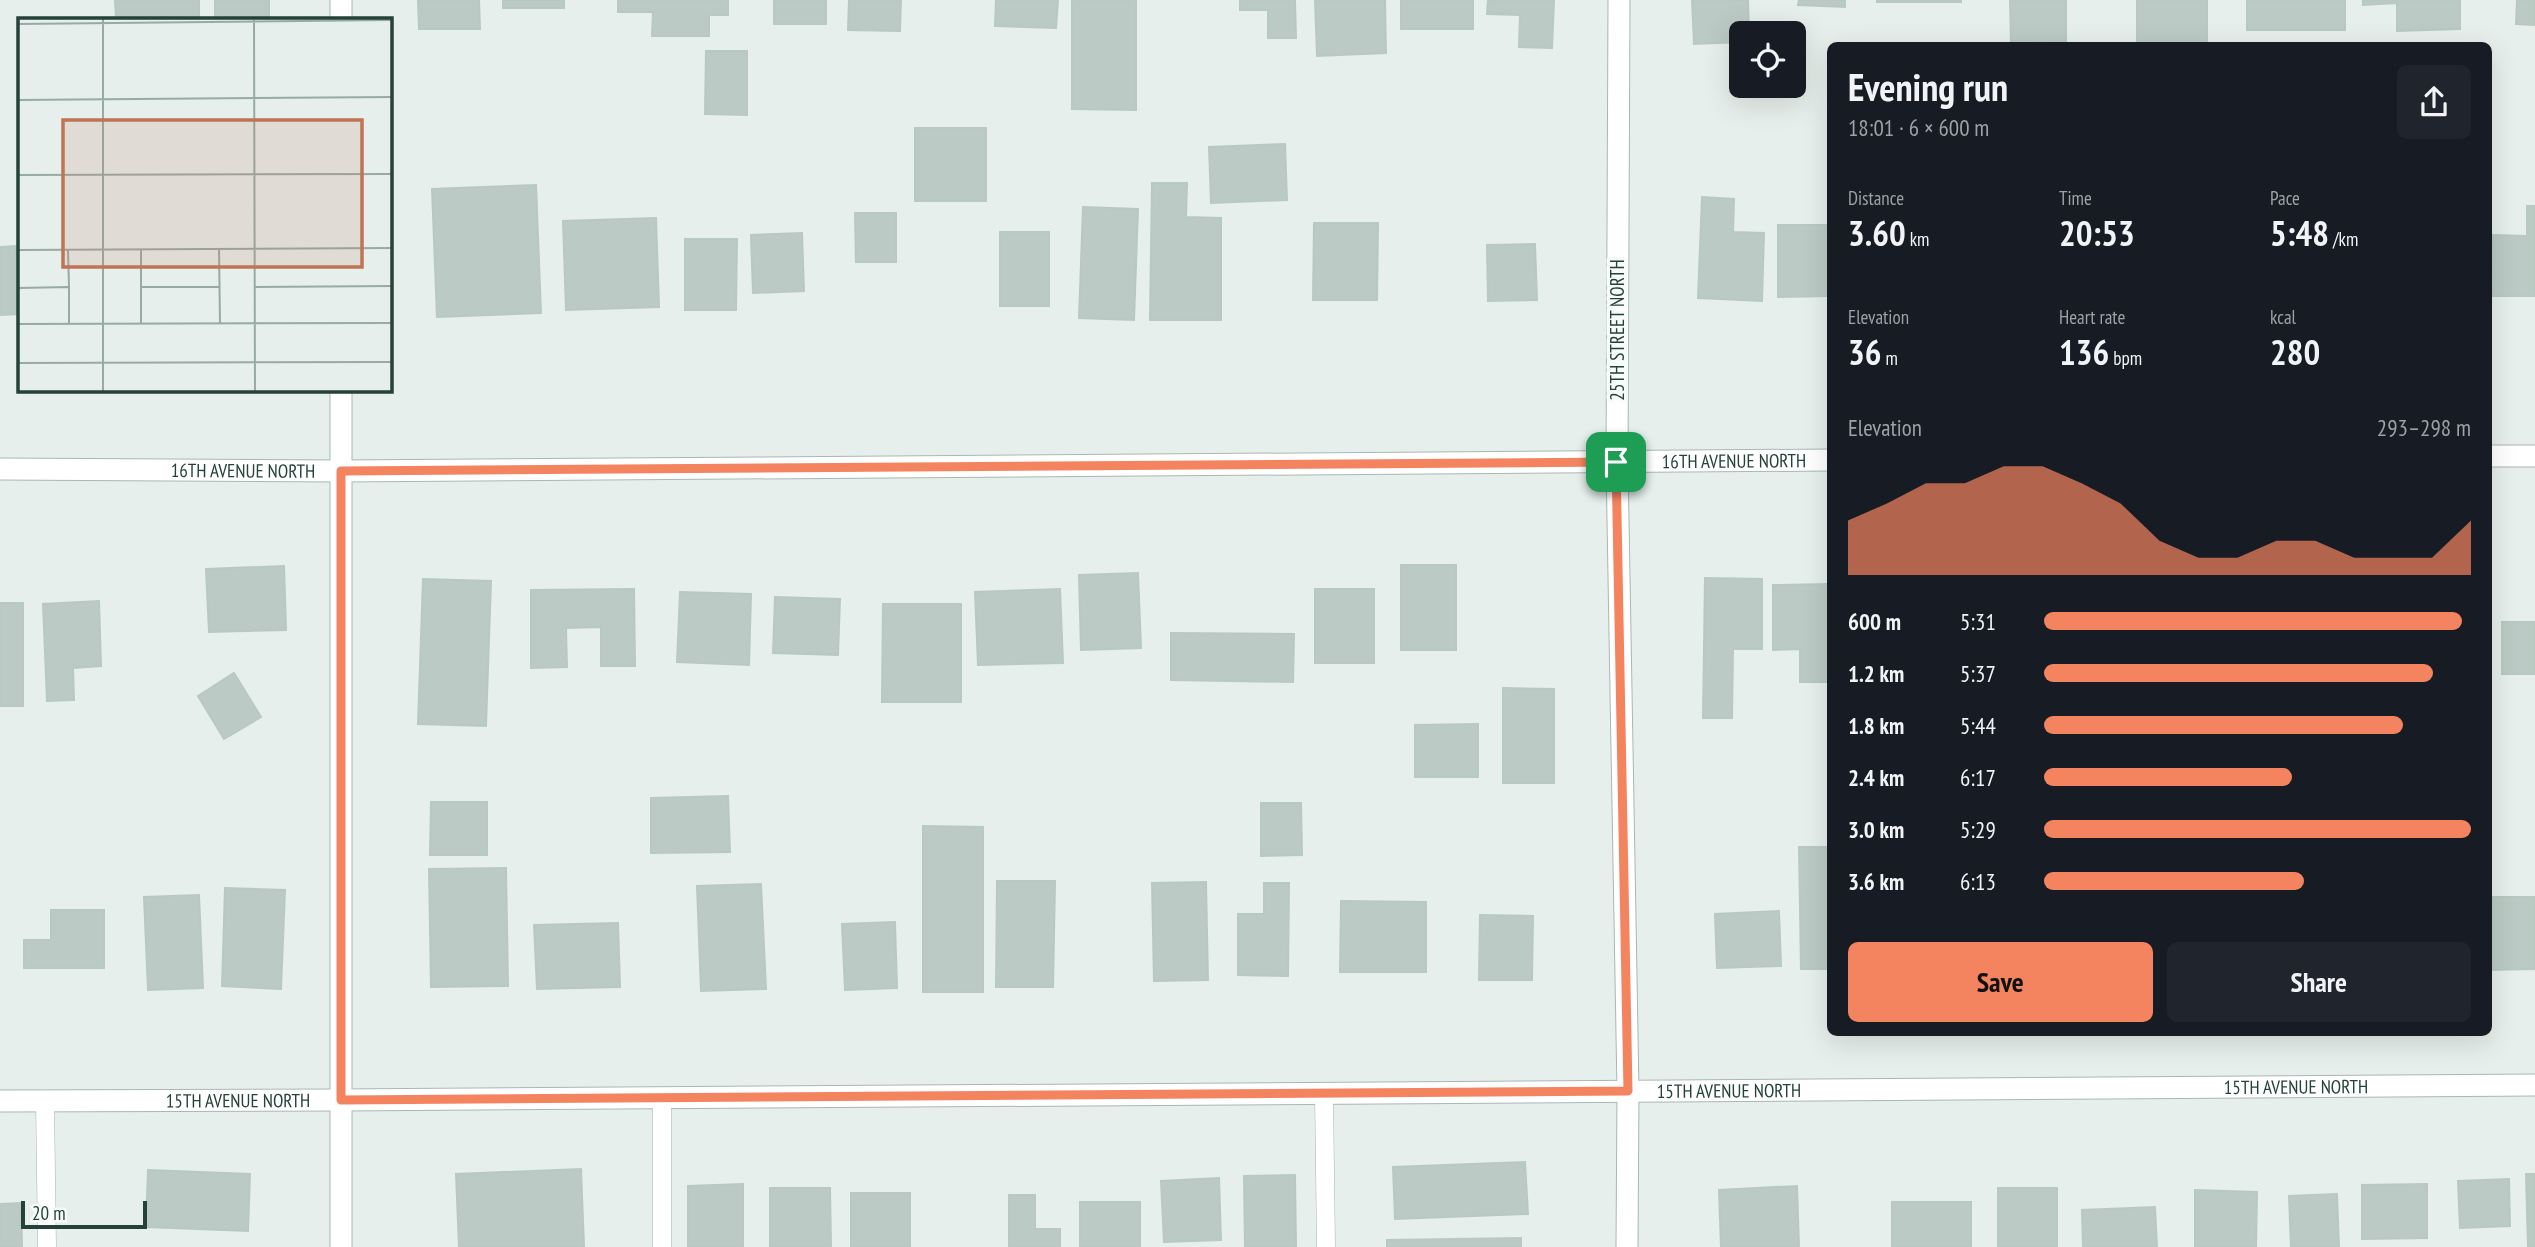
<!DOCTYPE html>
<meta charset="utf-8">
<style>
:root{--surface:#171b24;--page:#20242c;--text:#f1f3f6;--muted:#9ea1a6;--accent:#f4845f}
body{margin:0;font-family:"PT Sans Narrow",sans-serif;background:var(--page);color:var(--text);height:100vh;display:flex;flex-direction:column;font-size:26px;white-space:nowrap}
*{box-sizing:border-box;margin:0}
p{font-size:23px;color:var(--muted)}
.icon{flex:none;width:38px;height:38px;fill:none;stroke:currentColor;stroke-width:2;stroke-linecap:round;stroke-linejoin:round}
.map{position:relative;flex:1;overflow:hidden}
.details{position:absolute;left:1827px;top:42px;width:665px;height:994px;display:flex;flex-direction:column;background:var(--surface);border-radius:10px;box-shadow:0 7px 28px #0002}
.details>*{flex:none}
.fabs{position:absolute;left:1729px;top:21px;display:grid;gap:14px}
.fabs a{display:grid;place-items:center;width:77px;height:77px;border-radius:10px;background:var(--surface);box-shadow:0 7px 28px #0002;font-size:35px}
.scale{position:absolute;left:21px;bottom:18px;width:126px;box-sizing:border-box;padding-left:7px;border:4px solid #24423a;border-top:0;font-size:19px;line-height:24px;white-space:nowrap;color:#24423a;-webkit-text-stroke:5px #f7fbf9;paint-order:stroke}
.pin{position:absolute;display:grid;place-items:center;width:60px;height:60px;color:#fff;margin:-30px;border-radius:14px;box-shadow:0 4px 10px #0006}
.round{display:grid;place-items:center;flex:none;width:74px;height:74px;border-radius:10px;background:var(--page)}
.headline{display:flex;align-items:center;justify-content:space-between;height:119px;padding:0 21px}
h1{font-size:38px;font-weight:700;line-height:52px}
.metrics{display:grid;grid-template-columns:repeat(3,1fr);gap:10px;height:119px;padding:7px 21px}
.metrics div{display:grid;align-content:center}
.metrics b{font-size:35px;font-weight:700}
.metrics small{font-size:19px;font-weight:400}
.metrics p{font-size:19px}
.chart{height:196px;padding:14px 21px}
.chart p{display:flex;justify-content:space-between}
.chart svg{width:100%;height:126px;margin-top:7px;fill:var(--accent);opacity:.7}
.action{display:flex;gap:14px;margin-top:auto;padding:14px 21px}
.action a{flex:1;height:80px;border-radius:10px;background:var(--accent);color:#111;font-size:28px;font-weight:700;line-height:80px;text-align:center}
.action a+a{background:var(--page);color:var(--text)}
ul{padding:0 21px;list-style:none;font-size:23px}
li{display:grid;grid-template-columns:112px 84px 1fr;align-items:center;height:52px}
li i{height:18px;border-radius:9px;background:var(--accent)}
.map>svg:first-child{display:block}
.building{fill:#bbcac4;stroke:#b8c9c2;stroke-width:2}
.lines{fill:none;stroke-linecap:round;stroke-linejoin:round}
.service-casing{stroke:#a8b8b2;stroke-width:19}
.minor-casing{stroke:#a8b8b2;stroke-width:23}
.service{stroke:#fff;stroke-width:18}
.minor{stroke:#fff;stroke-width:21}
.route-casing{stroke:#fff;stroke-width:14}
.route{stroke:#f4845f;stroke-width:9}
.labels{text-anchor:middle;stroke-width:7;stroke-linejoin:round;paint-order:stroke}
.street-label{font-size:19px;fill:#24423a;stroke:#f7fbf9}
.inset-road{fill:none;stroke:#98aaa4;stroke-width:2}
.view{fill:#c07456;fill-opacity:0.15;stroke:#c07456;stroke-width:3.5}
.inset-edge{fill:none;stroke:#24423a;stroke-width:3.5}
</style>
<div class="map">
<svg width="2535" height="1247" viewBox="0 0 2535 1247">
<rect width="100%" height="100%" fill="#e6efeb"/>
<path class="building" d="M115,0H199V19H116Z
M215,0H269V19H215Z
M418,0H479L480,29H419Z
M503,0H564V8H503Z
M618,0H728V15H709V36H652L653,12H618Z
M774,0H826V24H774Z
M849,0H901L900,31L848,30Z
M996,0H1058L1056,28L995,26Z
M1072,0H1136V110L1072,109Z
M1240,0H1295L1296,38H1268V10H1240Z
M1315,0H1385L1386,53L1317,56Z
M1401,0H1473V29H1401Z
M1488,0H1554L1552,48L1519,47L1520,15L1487,14Z
M1692,0H1748L1749,33H1741V42L1694,44Z
M1799,0H1845V7L1798,5Z
M1877,0H1961V2H1877Z
M2010,0H2066V41L2011,43Z
M2137,0H2207V46H2137Z
M2247,0H2345V30H2247Z
M2363,0H2460V29L2397,31V3L2363,5Z
M2517,0H2535V25L2516,24Z
M706,51H747V115L705,114Z
M915,128H986V201H915Z
M1285,144L1287,200L1211,203L1209,147Z
M1152,183H1187L1186,217L1221,218V320H1150Z
M536,185L541,313L437,317L432,189Z
M1702,197L1734,199L1733,232L1764,233L1762,301L1698,298Z
M2527,206H2535V296H2492L2493,235L2527,236Z
M1083,207L1138,209L1134,320L1079,318Z
M855,213H896V262H856Z
M656,218L659,307L566,310L563,221Z
M1314,223H1378L1377,300H1313Z
M1778,225H1830V296L1778,297Z
M1000,232H1049V306H1000Z
M802,233L804,291L753,293L751,235Z
M685,239H737L736,310H685Z
M1535,244L1537,300L1488,301L1487,245Z
M16,246L19,314L0,315V247Z
M1401,565H1456V650H1401Z
M284,566L286,630L209,632L206,569Z
M1138,573L1141,648L1081,650L1079,575Z
M1705,578L1762,579V649H1733L1732,718H1703Z
M423,579L491,581L486,726L418,724Z
M1830,584V682H1800V649L1773,650V585Z
M634,589L635,666H601V627L566,628L567,667L531,668V590Z
M1060,589L1063,663L978,665L975,592Z
M1315,589H1374V663H1315Z
M680,592L751,594L749,665L677,662Z
M775,597L840,599L838,655L773,653Z
M99,601L101,666L73,668L74,700L47,701L43,604Z
M0,603H23V706H0Z
M883,604H961V702H882Z
M2502,622H2535V674H2502Z
M1171,633L1294,634L1293,682L1171,680Z
M234,673L261,717L224,739L198,696Z
M1503,688L1554,689V783H1503Z
M1478,724V777H1415V725Z
M728,796L730,852L651,853V798Z
M431,802H487V855H430Z
M1261,803H1301L1302,855L1261,856Z
M923,826L983,827V992H923Z
M1799,847H1830V969H1801Z
M506,868L508,986L431,987L429,869Z
M997,881H1055L1053,987H996Z
M1206,882L1208,980L1154,981L1152,883Z
M1264,883H1289L1288,976L1238,975V914H1264Z
M761,884L766,989L701,991L697,886Z
M225,888L285,890L281,989L222,986Z
M199,895L203,988L148,990L144,897Z
M2488,897H2535V969L2488,970Z
M1341,901L1426,902V972H1340Z
M51,910H104V968H24V940H51Z
M1779,911L1781,966L1717,968L1715,914Z
M1480,915L1533,916L1532,980H1479Z
M895,922L897,988L845,990L842,924Z
M618,923L620,987L537,989L534,925Z
M1525,1162L1528,1214L1395,1219L1393,1167Z
M581,1169L584,1247H459L456,1174Z
M148,1170L250,1174L248,1231L146,1227Z
M2526,1174H2535V1247H2528Z
M1295,1175L1296,1247H1245L1244,1176Z
M1219,1178L1221,1240L1164,1242L1161,1181Z
M2509,1179L2510,1226L2460,1228L2458,1181Z
M743,1184V1247H688V1186Z
M2427,1184V1238L2362,1239V1185Z
M1797,1186L1799,1247H1721L1719,1190Z
M770,1188H830L831,1247H770Z
M1998,1188H2057V1247H1998Z
M2195,1190L2257,1192L2256,1247H2195Z
M851,1193H910V1247H851Z
M2337,1194L2339,1247H2291L2289,1196Z
M1009,1195H1035V1229H1060V1247H1009Z
M1080,1202H1140V1247H1080Z
M1892,1202H1971V1247H1892Z
M21,1203L22,1247H0V1204Z
M2155,1207L2157,1247H2083L2082,1210Z
M1521,1238V1247H1387V1240Z"/>
<g class="lines">
<g class="service-casing">
<path id="service" d="M1324,1093L1326,1247
M45,1100L47,1247
M662,1247V1098"/>
</g>
<g class="minor-casing">
<g id="minor">
<path d="M341,0V19"/>
<path d="M1619,0L1617,462L1628,1091L1627,1247"/>
<path d="M341,390V1247"/>
<path d="M2488,456H2535"/>
<path id="s1" d="M0,469L341,471L1830,460"/>
<path id="s2" d="M0,1101L341,1100L2535,1085"/>
</g>
</g>
<use href="#service" class="service"/>
<use href="#minor" class="minor"/>
</g>
<g class="lines">
<g class="route-casing">
<path id="route" d="M1616,462L1628,1091L341,1100V471Z"/>
</g>
<use href="#route" class="route"/>
</g>
<g class="labels">
<g class="street-label">
<text transform="translate(1617 330) rotate(-90)" y="7">25TH STREET NORTH</text>
<text dy="7" stroke="none"><textPath href="#s1" startOffset="1734">16TH AVENUE NORTH</textPath></text>
<text dy="7" stroke="none"><textPath href="#s1" startOffset="243">16TH AVENUE NORTH</textPath></text>
<text dy="7" stroke="none"><textPath href="#s2" startOffset="2296">15TH AVENUE NORTH</textPath></text>
<text dy="7" stroke="none"><textPath href="#s2" startOffset="1729">15TH AVENUE NORTH</textPath></text>
<text dy="7" stroke="none"><textPath href="#s2" startOffset="238">15TH AVENUE NORTH</textPath></text>
</g>
</g>
<g transform="translate(18 18)">
<rect width="374" height="374" fill="#e6efeb"/>
<path class="inset-road" d="M85,1V374M236,2L237,374M0,6L375,2M0,82L375,79M0,157L375,156M201,231L202,305M0,232L375,230M50,232L51,269M123,269V232M237,269L375,268M0,270L51,269V306M123,305V269H202M0,306L375,305M0,345L375,344"/>
<path class="view" d="M45,102H344V249H45Z"/>
<rect width="374" height="374" class="inset-edge"/>
</g>
</svg>
<div class="fabs">
<a><svg class="icon" aria-label="locate" viewBox="0 0 24 24"><circle cx="12" cy="12" r="6"/><path d="M12 2v4M12 18v4M2 12h4M18 12h4"/></svg></a>
</div>
<div class="scale">20 m</div>
<div class="pin" style="left:1616px;top:462px;background:#1e9e55"><svg class="icon" aria-label="arrive" viewBox="0 0 24 24"><path d="M6 21V4h12l-3 4 3 4H6"/></svg></div>
<section class="details">
<div class="headline"><div><h1>Evening run</h1><p>18:01 · 6 × 600 m</p></div><a class="round"><svg class="icon" aria-label="share" viewBox="0 0 24 24"><path d="M12 15V3M7 8l5-5 5 5M5 13v7h14v-7"/></svg></a></div>
<div class="metrics">
<div><p>Distance</p><b>3.60<small> km</small></b></div>
<div><p>Time</p><b>20:53</b></div>
<div><p>Pace</p><b>5:48<small> /km</small></b></div>
</div>
<div class="metrics">
<div><p>Elevation</p><b>36<small> m</small></b></div>
<div><p>Heart rate</p><b>136<small> bpm</small></b></div>
<div><p>kcal</p><b>280</b></div>
</div>
<div class="chart"><p><span>Elevation</span>293–298 m</p>
<svg viewBox="0 0 160 44" preserveAspectRatio="none"><path d="M0 44V25L10 19L20 12L30 12L40 6L50 6L60 12L70 19L80 32L90 38L100 38L110 32L120 32L130 38L140 38L150 38L160 25V44z"/></svg>
</div>
<ul>
<li><b>600 m</b>5:31<i style="width:98%"></i></li>
<li><b>1.2 km</b>5:37<i style="width:91%"></i></li>
<li><b>1.8 km</b>5:44<i style="width:84%"></i></li>
<li><b>2.4 km</b>6:17<i style="width:58%"></i></li>
<li><b>3.0 km</b>5:29<i style="width:100%"></i></li>
<li><b>3.6 km</b>6:13<i style="width:61%"></i></li>
</ul>
<div class="action"><a>Save</a><a>Share</a></div>
</section>
</div>
